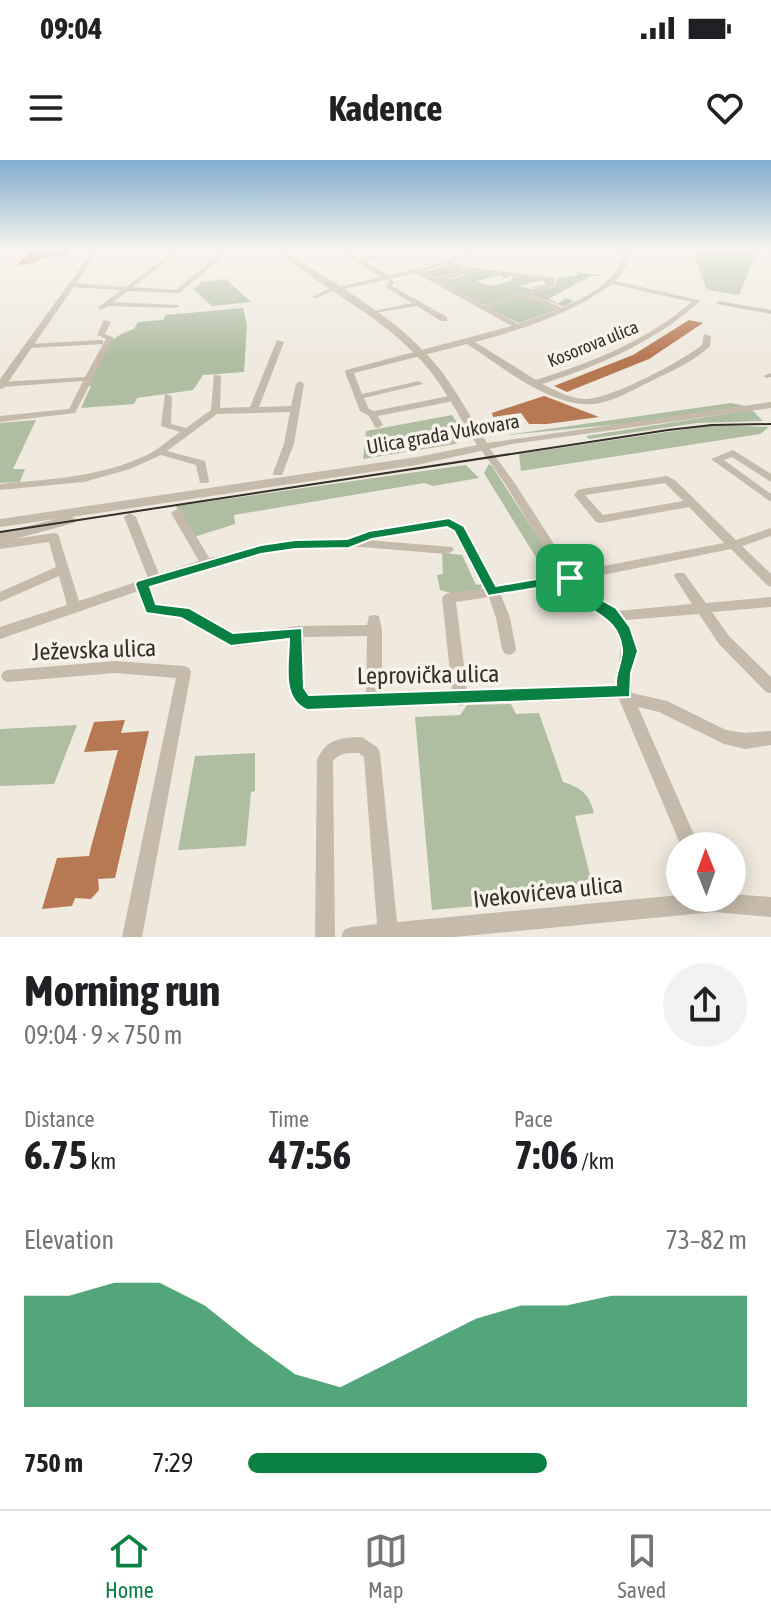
<!DOCTYPE html>
<meta charset="utf-8">
<style>
:root{--surface:#fff;--page:#f2f2f2;--text:#202124;--muted:#757577;--line:#e0e0e0;--accent:#0b8043}
body{margin:0;font-family:"Asap Condensed",sans-serif;background:var(--page);color:var(--text);height:100vh;display:flex;flex-direction:column;font-size:30px;white-space:nowrap}
*{box-sizing:border-box;margin:0}
p{font-size:26px;color:var(--muted)}
.icon{flex:none;width:44px;height:44px;fill:none;stroke:currentColor;stroke-width:2;stroke-linecap:round;stroke-linejoin:round}
.map{position:relative;height:777px;overflow:hidden}
.details{display:flex;flex-direction:column;background:var(--surface);flex:1}
.details>*{flex:none}
.needle{width:52px;rotate:359deg}
.controls{position:absolute;left:666px;top:672px;display:grid;gap:16px}
.controls a{display:grid;place-items:center;width:80px;height:80px;border-radius:50%;background:var(--surface);box-shadow:0 4px 20px #0003;font-size:40px}
.pin{position:absolute;display:grid;place-items:center;width:68px;height:68px;color:#fff;margin:-34px;border-radius:16px;box-shadow:0 4px 12px #0006}
.round{display:grid;place-items:center;flex:none;width:84px;height:84px;border-radius:42px;background:var(--page)}
.head{display:flex;align-items:center;justify-content:space-between;height:136px;padding:0 24px}
h1{font-size:44px;font-weight:700;line-height:60px}
.stats{display:grid;grid-template-columns:repeat(3,1fr);gap:12px;height:136px;padding:8px 24px}
.stats div{display:grid;align-content:center}
.stats b{font-size:40px;font-weight:700}
.stats small{font-size:22px;font-weight:400}
.stats p{font-size:22px}
.chart{height:224px;padding:16px 24px}
.chart p{display:flex;justify-content:space-between}
.chart svg{width:100%;height:144px;margin-top:8px;fill:var(--accent);opacity:.7}
ul{padding:0 24px;list-style:none;font-size:26px}
li{display:grid;grid-template-columns:128px 96px 1fr;align-items:center;height:60px}
li i{height:20px;border-radius:10px;background:var(--accent)}
.status{display:flex;justify-content:space-between;align-items:center;height:56px;padding:0 40px;background:var(--surface);direction:ltr}
.status svg{height:22px;fill:currentColor}
header{display:flex;justify-content:space-between;align-items:center;height:104px;padding:0 24px;background:var(--surface);font-size:36px;font-weight:700}
.tab-bar{display:flex;justify-content:space-around;align-items:center;height:112px;border-top:2px solid var(--line);background:var(--surface);font-size:22px;color:var(--muted)}
.tab-bar a{display:grid;justify-items:center;gap:4px}
.tab-bar .on{color:var(--accent)}
.map>svg:first-child{display:block}
.green{fill:#afbda0}
.building{fill:#b77954}
.lines{fill:none;stroke-linecap:round;stroke-linejoin:round}
.minor{fill:#c6bbab;fill-rule:evenodd}
.tertiary{fill:#c6bbab;fill-rule:evenodd}
.tram{stroke:#352f2a;stroke-width:2}
.route{fill:#0b8043;stroke:#fff;stroke-width:2;fill-rule:evenodd}
.labels{text-anchor:middle;stroke-width:7;stroke-linejoin:round;paint-order:stroke}
.far-street-label{font-size:18px;fill:#352f2a;stroke:#f7f3ea}
.street-label{font-size:20px;fill:#352f2a;stroke:#f7f3ea}
.near-street-label{font-size:24px;fill:#352f2a;stroke:#f7f3ea}
</style>
<div class="status"><b>09:04</b><svg viewBox="0 0 49 12"><path d="M0 12V9h3v3zM5 12V6h3v6zM10 12V3h3v9zM15 12V0h3v12zM26 1h20v11H26zM47 4h2v5h-2z"/></svg></div>
<header><svg class="icon" aria-label="menu" viewBox="0 0 24 24"><path d="M4 6h16M4 12h16M4 18h16"/></svg>Kadence<svg class="icon" aria-label="heart" viewBox="0 0 24 24"><path d="M12 20l-8-8c-3-5 5-10 8-4 3-6 11-1 8 4z"/></svg></header>
<div class="map">
<svg width="771" height="777" viewBox="0 0 771 777">
<rect width="100%" height="100%" fill="#efe9de"/>
<path class="green" d="M692,89L757,92L739,135L707,130Z
M450,105L469,110L434,117C452,123 462,116 475,111L510,115L502,120L504,118L500,115L476,121L491,126L511,121L513,116L547,119L551,124L534,128L532,127L547,124L542,120L519,126L532,129L521,135L482,145L423,112Z
M576,112L603,116H591L548,139L556,142L555,145L566,138L573,141L564,147L529,134L554,127L558,118L579,115Z
M226,119L251,142L212,146L193,129L202,122Z
M523,136L527,137L557,150L519,163L488,148L494,143Z
M243,148L247,165L244,212L203,215L193,230L137,238L134,244L81,248L91,226H88C102,199 104,177 134,169L138,162L163,160L166,155Z
M731,243L746,246L631,263L507,275Z
M752,250L763,261L697,263L589,279L586,276Z
M452,255L463,272L462,278L455,284L363,299L366,271Z
M36,260L13,309H25L20,322L0,323V263Z
M714,265L769,267L760,274L521,311L519,294Z
M489,304L492,306L555,404L542,407L484,313Z
M466,305L479,318L433,326L424,323L234,355L235,364L194,377L176,346Z
M442,393L462,395L476,425L483,424L480,430L455,434L440,430L437,415L443,414Z
M511,544L516,554L539,553L563,622C582,628 589,634 594,653L575,656L595,735L432,750L415,557L460,555L467,545Z
M77,565L54,624L0,626V569Z
M255,593V631L251,632L246,686L178,690L195,596Z"/>
<path class="building" d="M33,89H73L66,96L43,97L35,103L17,105Z
M689,160L703,163L649,199L567,232L554,226L633,195Z
M544,236L547,237L599,257L547,264H529L521,253L493,257L492,253Z
M125,560L121,573L149,571L115,718L98,719L99,730L91,739L75,738L72,746L42,749L57,698L89,696L91,687L118,590L84,592L94,562Z"/>
<g class="lines">
<path class="minor" d="M177,89H183L133,127L176,130L220,93L244,89H254L224,95L180,133L128,131L113,142L178,145L179,146L176,148L108,146L101,150L98,148L99,147L121,130L71,127L68,125L71,123L126,127Z
M336,89H342L359,98L412,89L363,101L388,115L431,106L472,89H479L450,102L467,107L555,118L554,126L530,134L562,148C587,136 615,124 623,95L574,91L571,89L624,92V89H630C630,100 624,112 615,121L699,140V142C653,183 600,205 542,224C555,230 569,238 583,239C608,241 682,201 702,185L704,174L711,176L710,186C693,202 672,211 651,221C635,229 618,239 600,243C556,252 503,207 467,184L354,213L362,234L419,221L423,224L364,238L369,249L374,251L454,235L458,238L454,241L378,256L383,265L378,268L375,267L369,256L360,251L345,212L346,210L512,166L416,113L330,132L317,138H313V136L326,130L382,117ZM445,104L464,110L436,118L423,111ZM473,112L550,120L549,124L483,145L440,121ZM612,124L692,142C646,181 593,202 536,220L475,182C523,169 571,154 612,124ZM524,136L557,150L518,164L488,147Z
M391,120L394,122L392,126L447,157V161H441L417,146L369,154V152L412,143L387,128L388,122Z
M719,141L771,150V154L717,144L716,143Z
M104,160L111,162L105,174L114,178L75,253L0,262V256L69,249L83,221L2,227L0,226V222L85,217L106,179L97,175Z
M100,180H103V184L29,188L25,186L29,184Z
M277,180L284,182L259,247L291,246L296,224L300,221L304,224L294,284L282,315H274L273,313L284,284L290,252L217,254L167,291L205,301L209,321L208,323H200L196,305L161,295L130,309L84,322L0,330V324C51,319 102,317 149,294C160,288 170,279 180,272L161,266L165,234L172,236L171,264L186,268L211,250L214,214L221,216L220,248L250,247Z
M771,213V217L767,218L763,216Z
M484,284L487,285L514,322L572,412L724,383L689,347L600,363L596,362L574,335L578,330L582,329L667,316L676,321L736,380L771,368V376L742,386L771,414V427L767,425L731,389L578,420L590,434L617,451L692,444L674,416L676,413H684L706,443L771,437V447L712,452L729,476L771,517V533L766,532L719,484L699,454L626,460C643,490 627,503 632,533L667,541L726,570L745,573L771,571V585L745,589L724,584L659,552L638,547L699,686H681L619,539L465,544L460,546L455,544L307,549C281,537 289,502 290,479L236,487L182,457L146,453L138,431L0,479V467L67,445L59,416L0,442V432L56,407L49,382L0,389V381L54,373L58,374L79,441L148,418L124,357L130,353L136,357L159,414L199,401L171,353L177,349L181,350L209,398L295,380L348,379L369,371L443,358L458,361L496,427L560,414L504,322L479,287ZM665,323L683,341L603,355L585,335ZM443,366L450,367L484,428L449,433L444,435L442,438L452,531L382,533V470L379,456L374,455L369,456L367,465L297,466L238,475L189,448L156,444L150,427C196,411 244,395 293,388C344,382 397,391 448,394L454,390L452,387L367,380ZM566,422L580,441L609,460L617,469L621,485L616,526L467,530L456,442L489,437L496,458L502,489L504,493L509,495L514,493L516,489L510,458L501,435ZM367,476L366,533L311,535L304,526V477Z
M733,290L771,314V322L732,297L724,300L771,334V342L711,299Z
M115,501L184,506L189,508L191,512L142,777H122L176,518L115,513L8,522L3,520L1,516L3,512L8,510Z
M362,577L378,588L380,593L397,762L680,735V738H732V734L771,737V757L714,752L455,777H341L344,770L351,767L377,764L364,597L359,593C349,593 340,592 333,601L335,777H315L317,600C327,578 340,578 362,577Z"/>
<path class="tertiary" d="M94,89H100L4,228L0,229V219Z
M275,89H282C332,123 391,153 432,200C454,225 469,255 487,283L771,242V248L512,284L417,305L72,357L76,360L74,363L0,383V373L56,359L0,367V359L417,297L477,285C457,254 441,219 414,193C373,151 319,127 275,89Z
M745,89L771,90V94L748,91Z"/>
<path class="tram" d="M0,372L668,270L712,265L771,264"/>
</g>
<linearGradient id="sky" x2="0" y2="1"><stop stop-color="#7fadcf"/><stop offset="0.45" stop-color="#f8f5f0"/><stop offset="1" stop-color="#f8f5f0" stop-opacity="0"/></linearGradient>
<rect width="771" height="197" fill="url(#sky)"/>
<path class="route" d="M449,358L464,366L496,426L570,413L575,414L591,434L616,448L630,467L638,491L631,513L630,537L307,550C280,539 289,502 289,479L231,486L181,458L146,453L135,424L137,421L261,385L295,380L347,379L369,371ZM447,367L454,371L488,436L567,423C572,430 576,438 583,443C601,457 619,462 622,489C623,501 615,512 616,525L309,535L304,528L302,468L233,473L189,448L156,444L150,427L261,394L295,389L349,388L372,379Z"/>
<g class="labels">
<g class="far-street-label">
<text transform="translate(593 184) rotate(-22)" y="6">Kosorova ulica</text>
</g>
<g class="street-label">
<text transform="translate(443 274) rotate(-10)" y="7">Ulica grada Vukovara</text>
</g>
<g class="near-street-label">
<text transform="translate(94 490) rotate(-2)" y="8">Ježevska ulica</text>
<text transform="translate(428 515) rotate(-1)" y="8">Leprovička ulica</text>
<text transform="translate(548 732) rotate(-6)" y="8">Ivekovićeva ulica</text>
</g>
</g>
</svg>
<div class="controls">
<a><svg class="needle" viewBox="-14 -14 28 28"><path d="M0-13l5 13h-10z" fill="#e53935"/><path d="M0 13l5-13h-10z" fill="#757577"/></svg></a>
</div>
<div class="pin" style="left:570px;top:418px;background:#1e9e55"><svg class="icon" aria-label="arrive" viewBox="0 0 24 24"><path d="M6 21V4h12l-3 4 3 4H6"/></svg></div>
</div>
<section class="details">
<div class="head"><div><h1>Morning run</h1><p>09:04 · 9 × 750 m</p></div><a class="round"><svg class="icon" aria-label="share" viewBox="0 0 24 24"><path d="M12 15V3M7 8l5-5 5 5M5 13v7h14v-7"/></svg></a></div>
<div class="stats">
<div><p>Distance</p><b>6.75<small> km</small></b></div>
<div><p>Time</p><b>47:56</b></div>
<div><p>Pace</p><b>7:06<small> /km</small></b></div>
</div>
<div class="chart"><p><span>Elevation</span>73–82 m</p>
<svg viewBox="0 0 160 44" preserveAspectRatio="none"><path d="M0 44V10L10 10L20 6L30 6L40 13L50 24L60 34L70 38L80 31L90 24L100 17L110 13L120 13L130 10L140 10L150 10L160 10V44z"/></svg>
</div>
<ul>
<li><b>750 m</b>7:29<i style="width:60%"></i></li>
</ul>
</section>
<nav class="tab-bar">
<a class="on"><svg class="icon" aria-label="home" viewBox="0 0 24 24"><path d="M3 11l9-7 9 7M6 9v11h12V9"/></svg>Home</a>
<a><svg class="icon" aria-label="map" viewBox="0 0 24 24"><path d="M3 6l6-2 6 2 6-2v14l-6 2-6-2-6 2zM9 4v14M15 6v14"/></svg>Map</a>
<a><svg class="icon" aria-label="saved" viewBox="0 0 24 24"><path d="M7 4h10v16l-5-4-5 4z"/></svg>Saved</a>
</nav>
